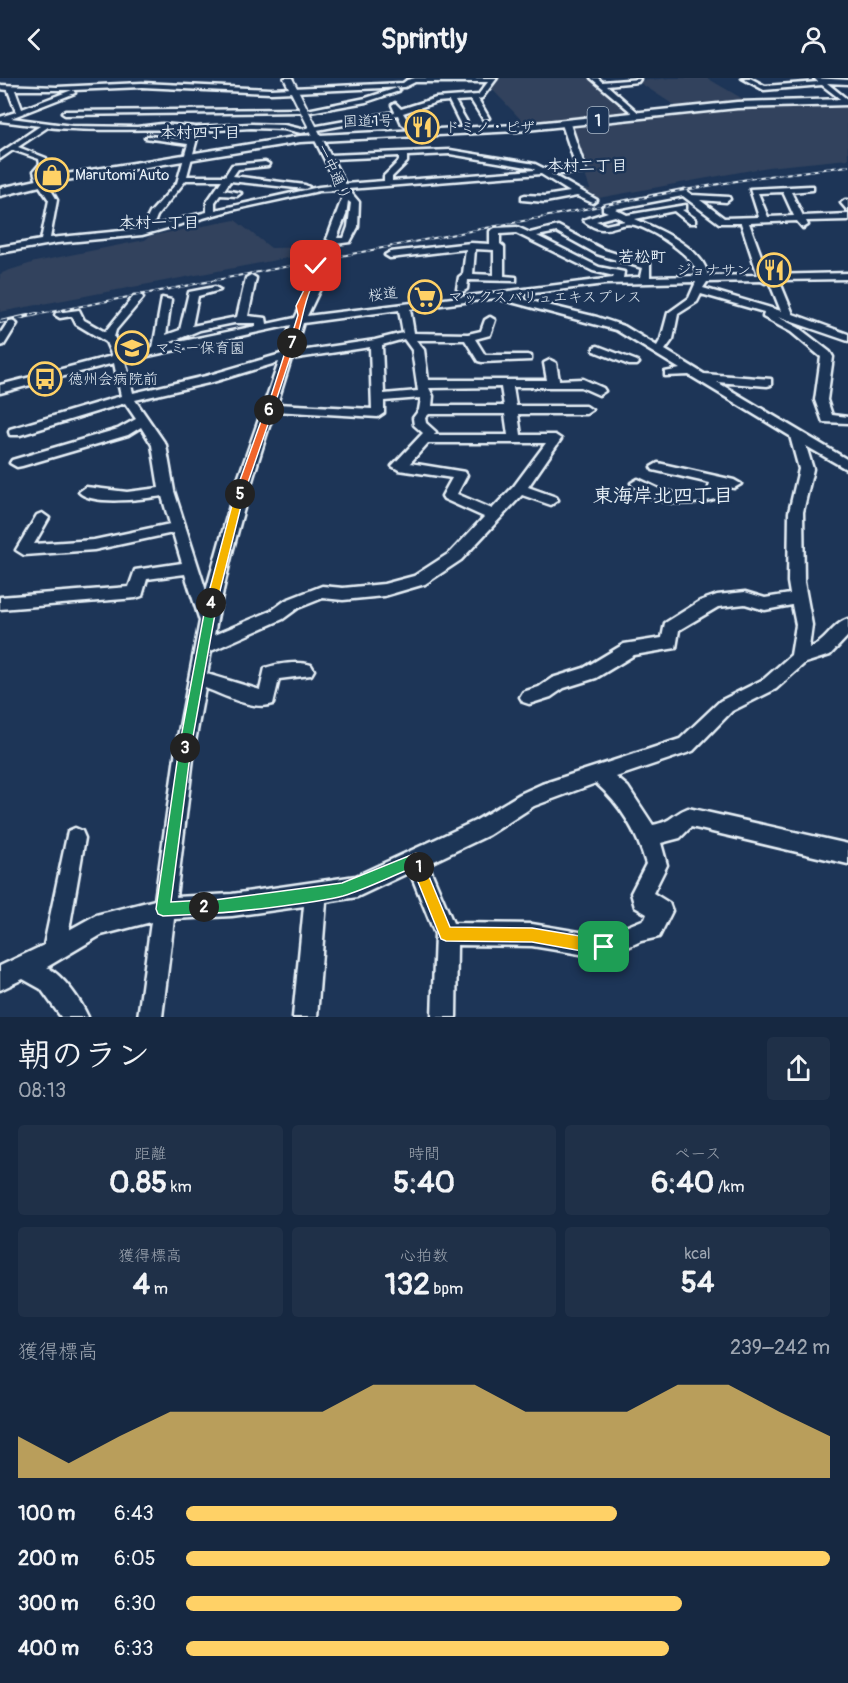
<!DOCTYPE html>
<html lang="ja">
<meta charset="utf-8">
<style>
:root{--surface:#162841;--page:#1f3048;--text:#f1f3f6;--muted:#9ea6b1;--accent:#ffd166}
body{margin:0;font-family:Pangolin,"Klee One",sans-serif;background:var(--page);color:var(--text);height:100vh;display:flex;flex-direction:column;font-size:22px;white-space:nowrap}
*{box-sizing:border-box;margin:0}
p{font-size:20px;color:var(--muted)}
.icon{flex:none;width:33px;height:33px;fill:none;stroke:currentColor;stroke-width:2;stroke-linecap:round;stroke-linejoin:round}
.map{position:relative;height:939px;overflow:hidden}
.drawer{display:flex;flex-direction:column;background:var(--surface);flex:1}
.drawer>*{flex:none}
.pin{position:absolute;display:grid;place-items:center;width:51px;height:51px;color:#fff;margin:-26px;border-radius:12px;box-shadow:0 3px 9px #0006}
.km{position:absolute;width:30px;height:30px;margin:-15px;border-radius:50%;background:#222;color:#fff;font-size:16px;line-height:30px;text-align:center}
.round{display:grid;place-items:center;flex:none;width:63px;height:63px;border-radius:6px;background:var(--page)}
.summary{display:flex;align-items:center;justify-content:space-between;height:102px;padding:0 18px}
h1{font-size:33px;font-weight:800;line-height:45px}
.metrics{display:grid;grid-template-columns:repeat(3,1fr);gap:9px;height:102px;padding:6px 18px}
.metrics div{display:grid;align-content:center;border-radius:6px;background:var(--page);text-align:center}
.metrics b{font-size:30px;font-weight:800}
.metrics small{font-size:16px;font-weight:400}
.metrics p{font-size:16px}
.chart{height:168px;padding:12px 18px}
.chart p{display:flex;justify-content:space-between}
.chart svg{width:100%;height:108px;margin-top:6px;fill:var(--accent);opacity:.7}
ul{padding:0 18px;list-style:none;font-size:20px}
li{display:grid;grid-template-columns:96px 72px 1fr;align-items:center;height:45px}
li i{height:15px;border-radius:8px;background:var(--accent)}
header{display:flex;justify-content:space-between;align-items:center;height:78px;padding:0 18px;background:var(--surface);font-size:27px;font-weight:800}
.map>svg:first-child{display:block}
.built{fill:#31425d}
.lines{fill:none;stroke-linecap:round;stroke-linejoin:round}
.minor-tunnel{stroke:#3b516f;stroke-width:9;stroke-dasharray:9 4.5;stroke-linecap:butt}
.minor-casing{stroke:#e8f1f8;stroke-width:5}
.major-casing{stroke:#e8f1f8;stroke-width:4}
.highway-casing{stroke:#e8f1f8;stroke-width:5}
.minor{fill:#1d3557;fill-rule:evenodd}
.major{fill:#1d3557;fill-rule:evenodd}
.highway{fill:#1d3557;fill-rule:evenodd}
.rail-far1-casing{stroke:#e8f1f8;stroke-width:2}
.rail-casing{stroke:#e8f1f8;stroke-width:4}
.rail-far1{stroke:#1d3557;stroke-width:1.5;stroke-dasharray:4.5;stroke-linecap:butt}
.rail{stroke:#1d3557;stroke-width:2;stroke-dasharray:8;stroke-linecap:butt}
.split-1{fill:#f5b400;stroke:#fff;stroke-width:1.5}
.split-2{fill:#22a559;stroke:#fff;stroke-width:1.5}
.split-3{fill:#22a559;stroke:#fff;stroke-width:1.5}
.split-4{fill:#22a559;stroke:#fff;stroke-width:1.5}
.split-5{fill:#f5b400;stroke:#fff;stroke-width:1.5}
.split-6{fill:#f0652b;stroke:#fff;stroke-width:1.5}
.split-7{fill:#f0652b;stroke:#fff;stroke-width:1.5}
.split-8{fill:#f0652b;stroke:#fff;stroke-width:1.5}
.split-9{fill:#f5b400;stroke:#fff;stroke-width:1.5}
.labels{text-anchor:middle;stroke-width:5;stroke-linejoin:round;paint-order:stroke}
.far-street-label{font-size:15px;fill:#e8f1f8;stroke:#1d3557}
.far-poi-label{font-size:15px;fill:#e8f1f8;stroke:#1d3557;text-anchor:start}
.shield{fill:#1d3557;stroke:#abb9c8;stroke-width:1.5}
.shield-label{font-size:16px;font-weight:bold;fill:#e8f1f8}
.far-neighbourhood-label{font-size:16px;font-weight:bold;fill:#e8f1f8;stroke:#1d3557}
.neighbourhood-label{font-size:20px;font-weight:bold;fill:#e8f1f8;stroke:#1d3557}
</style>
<header><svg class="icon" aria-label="back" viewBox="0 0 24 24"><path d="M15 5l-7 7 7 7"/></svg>Sprintly<svg class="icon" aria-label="person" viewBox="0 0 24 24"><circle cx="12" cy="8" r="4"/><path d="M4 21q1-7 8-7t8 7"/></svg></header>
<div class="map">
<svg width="848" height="939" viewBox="0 0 848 939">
<rect width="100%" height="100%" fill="#1d3557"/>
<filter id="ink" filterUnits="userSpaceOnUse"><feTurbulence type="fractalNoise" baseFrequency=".0167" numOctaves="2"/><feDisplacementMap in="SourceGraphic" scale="12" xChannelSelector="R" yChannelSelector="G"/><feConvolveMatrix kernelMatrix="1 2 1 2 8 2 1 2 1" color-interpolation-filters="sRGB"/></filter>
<g filter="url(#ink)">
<path class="built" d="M496,0H591L633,35L526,47L490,9Z
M670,0H707L750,25L680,31L637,3Z
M847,27L848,81L768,89L593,121L575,112L590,111L568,48L706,32Z
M235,142L271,170L318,169L324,173L0,234V196L7,193L35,184L145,162L150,158Z"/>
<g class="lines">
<path class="minor-tunnel" d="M326,188L338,161"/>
<g class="minor-casing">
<path id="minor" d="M415,0H497L482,20L478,21L489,40L483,41L471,22L455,23L472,53L468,55L464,53L449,23L437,24L403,35L408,43L423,56L419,58L402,46L398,37L301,55L284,51L251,50L199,53L187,98H225L232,87L265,84L269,86L268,88L238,91L233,98L305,107L309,109L305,111L230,103L224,112L241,115L237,118L220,117L215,124V132L319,109L337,107L314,60L318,58L322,60L330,77L450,72L535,86L545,91H577L562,46L566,44L570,46L586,93L582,95L551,96L597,122L593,125L577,118L545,124L522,122V118L525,117L545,118L570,114L541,96L348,111L359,124L358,149L350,164L335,166L327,161L343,118L340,112L319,113L232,132L142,157L57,165L0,175V169L41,162L49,122L37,104L34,93L40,86L39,81L13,72L0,81V75L40,48L0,43V39L16,34L8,12L0,11V7L57,9L142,5L271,11L403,5L407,2ZM415,4H488L478,17L436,20L401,31L395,25L392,27L395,34L301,51L284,47L251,46L196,49L162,46L137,49L72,48L11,40L75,15L73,12L142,9L271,15L405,9ZM15,12H72L22,31ZM48,49C96,55 144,49 192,53L189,62L149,58L145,60L188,66L177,105L150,135L142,151L50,160L57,122L45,102L42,93L48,86L46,80L18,69ZM450,76L533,90L535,92L392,103V99L407,84V78ZM399,78V83L384,98V103L345,106L332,81ZM186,102H222L207,124V134L153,148L157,138ZM348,123L351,125L348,149L344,160H337L346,137Z
M591,0H598L602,4L640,1L638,4L607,7L641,37V39H637Z
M742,0H750L765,8L818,4L814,0L848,2V6L827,5L848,22V27L822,7L764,12Z
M397,10L399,13L366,24L310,34L307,32L366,20Z
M299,31L301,34L65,37L62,35L65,33Z
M810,108H813V112L791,114L803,138L848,136V142L806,143L808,147L803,150L797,143L749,145L768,197L848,195V201L779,202L793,236L848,256V263L778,239L799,250L830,274L833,279L827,322L832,337L848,339V345L823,344L815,322L821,279L791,254L763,239L764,234L701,216L697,224L678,236L673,261L665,272L704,296L771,301V307L767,308L717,304L848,382V392L806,368L813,391L803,434L804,504L812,547L809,570C826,565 832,546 848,541V558L830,577L805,585L776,611L732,633L693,673L616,699L628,709L653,747C674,743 672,736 688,730L848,766V786L691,749L680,760L661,765L667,787L653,815L669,825L672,833L659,859L641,863L604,880L532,868L457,867L456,939H432L435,856L410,794L357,819L326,824L317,939H293L304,828L232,838L174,841L162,939H138L151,844L101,857L47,889C64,899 80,921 88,939H61L41,911L23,901L0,912V888L44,867L68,753L75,750L82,753L85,760L69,852L96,837L155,822L177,664L200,543L185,496L147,501L142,518L136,520L0,531V519L129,509L135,492L182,485L173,455L94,472L24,477L16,472L37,437L42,435L49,440L34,466L94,462L170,446L162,418C144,421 92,428 79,414L86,409L127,414L159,410L152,367L141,349L128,357L22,388L17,389L10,385L12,382L118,351L136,341L125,325L20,357H10L9,354L10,351L121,318L114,285L0,315V307L112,278L106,264L76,246L72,238L60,240L55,237L56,235L79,232L84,242L105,254L134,218H142L143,220L116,252L114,259L123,276L153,270L162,220L171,222L166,257L180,252L189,214L215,209L220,212L198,218L192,248L237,239L246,200L251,197L256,200L248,238L266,240L267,246L295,240L321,188L326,185L331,188L307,238L613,200L614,198L593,193L516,155L500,156V166L504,169V198L516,199V203L468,202L467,211L462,214L457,211L459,199L463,196L466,171L390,180L385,177L390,174L471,165L490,166V153L495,150L517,149L530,155L558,148L604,172L650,186V199L698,198C696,178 653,152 635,147C616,142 607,162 583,142L608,134L603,132V128L685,112L692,117L729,119L730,121L726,124L700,122L724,140L759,139L750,111ZM783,114L794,138L768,139L758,115ZM683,118L719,145H741L758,197L708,198C704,170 658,151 635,141L674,133L689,145H695V141L682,132L686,131V127L627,137L615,131ZM615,138L625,143L606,147L596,143ZM557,154L597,176L642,190L640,199L623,200L624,194L599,189L537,158ZM475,171L494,172V197L473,196ZM761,203L765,205L769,203L781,233L703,210L707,204ZM696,204L689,220L668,235L661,261L657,268L624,248L597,239L510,218L605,206ZM496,220L616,252L680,291L665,294V298L689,297L790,358L799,391L789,434L788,504L790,516L765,520L745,514L717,517L700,523L665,545L662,560L624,566L584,590L552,600L539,609L523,614L520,619L523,624L529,626L551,619L564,610L596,600L634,577L676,570L679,552L718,529L745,526L765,532L792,527L796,547L791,577L764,601L720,623L680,661L542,706L520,716L475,743L356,798L232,816L176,819L195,664L205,610C224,617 253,633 273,626L279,601L311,597L314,592L311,587C298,583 277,586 265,590L260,612L207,596L211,573L283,541L298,530L323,520L343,522L384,518L425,506L461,482L522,417L551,427L558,422L556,419L528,409L561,361L555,357H521L518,336H586L592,332L586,328H516L513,309H581L599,317L605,313L603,310L583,301L559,302L556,285L550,282L544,285L547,302H428L424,272L416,262H465L478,283L482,284L531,282V278L527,277H485L475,261L490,257L495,242L490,239L485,242L481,253L468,256L414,255L410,231ZM399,232L403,255L375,262L294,274L303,245ZM234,245H256V248L164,267L200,252ZM291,247L281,276L206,298L133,315L125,283ZM404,261L412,272L418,313L384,316L382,267ZM370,269L372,331L277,326L291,281ZM279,284L235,410L206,513L174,413L166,367L135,322L213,304ZM501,309L504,328H432L433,318L429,310ZM421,320L419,332L413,340L414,347L423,355L392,388L399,392L452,400L442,418L444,421L484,439L451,474L414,498L384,506L343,510L322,508L286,522L271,533L214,557C228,480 250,407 274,333L378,339L384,335V323ZM429,336H505L508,357H434L436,354L426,345L425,340ZM428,365H546L514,408L492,431L457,416L467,397L465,394L410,385ZM596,705C621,727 637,754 646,786L631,815L635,829L647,836L645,841L603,858L532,846L453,845L428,786L489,757L534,728Z
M845,122H848V133L841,125Z
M12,243L17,246L4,267L0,268V256L8,244Z
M598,268L637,283L639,285L637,287H629L594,273V269Z
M658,385L734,402L741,406L734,410L723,408L720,419C694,429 650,429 631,405L638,401L659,411L675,415L697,416L708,413L710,405L653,392L651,389Z"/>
</g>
<g class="major-casing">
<path id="major" d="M284,0H292L322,60L321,62L314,60Z"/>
</g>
<g class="highway-casing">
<path id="highway" d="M848,21V27L737,30L517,53L300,64L60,103L0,118V110L60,97L300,58L517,47L737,24Z"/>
</g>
<use href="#minor" class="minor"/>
<use href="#major" class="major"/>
<use href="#highway" class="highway"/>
<g class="rail-far1-casing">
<path id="rail-far1" d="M30,238L673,114L760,99L848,88"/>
</g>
<g class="rail-casing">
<path id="rail" d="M0,244L37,236"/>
</g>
<use href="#rail-far1" class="rail-far1"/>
<use href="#rail" class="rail"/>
</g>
</g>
<path class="split-1" d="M419,782L423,784L450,849L532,850L604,862L609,864L611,869L609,875L604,877L532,864L446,863L441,861L412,789L414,784Z"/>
<path class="split-2" d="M416,775L421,777L425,789L423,793L419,795L412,790C390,799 366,811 343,818C325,823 213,839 199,834L197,829L199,824L342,805Z"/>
<path class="split-3" d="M185,665L191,670L171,824L204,822L209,824L211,829L209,834L204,836L163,838L158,836L156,831L179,670Z"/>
<path class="split-4" d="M211,521L217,525L191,670L185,676L179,670L206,525Z"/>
<path class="split-5" d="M240,413L244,416L217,525L211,529L206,525L235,416Z"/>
<path class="split-6" d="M269,330L273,332L244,416L236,418L235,416L265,332Z"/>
<path class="split-7" d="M292,263L295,265L273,332L266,334L288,265Z"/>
<path class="split-8" d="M308,208L311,210C303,228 302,246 295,265L289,266L298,237L296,228L305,210Z"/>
<path class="split-9" d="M316,186L320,188L311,210L306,212L313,188Z"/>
<defs>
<g id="restaurant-ring" transform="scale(1.725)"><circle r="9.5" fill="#1d3557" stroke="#ffd166" stroke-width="1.5"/><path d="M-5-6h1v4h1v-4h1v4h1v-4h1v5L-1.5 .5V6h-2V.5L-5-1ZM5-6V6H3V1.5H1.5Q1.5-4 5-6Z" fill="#ffd166"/></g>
<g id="shop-ring" transform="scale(1.725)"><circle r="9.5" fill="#1d3557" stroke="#ffd166" stroke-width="1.5"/><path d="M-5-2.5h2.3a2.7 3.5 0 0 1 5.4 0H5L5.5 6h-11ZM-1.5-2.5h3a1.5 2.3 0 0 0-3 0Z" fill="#ffd166"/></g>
<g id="supermarket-ring" transform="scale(1.725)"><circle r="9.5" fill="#1d3557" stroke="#ffd166" stroke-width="1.5"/><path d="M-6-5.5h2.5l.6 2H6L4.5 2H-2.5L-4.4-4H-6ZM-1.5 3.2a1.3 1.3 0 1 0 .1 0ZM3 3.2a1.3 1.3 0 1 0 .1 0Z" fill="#ffd166"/></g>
<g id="school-ring" transform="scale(1.725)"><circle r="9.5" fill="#1d3557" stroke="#ffd166" stroke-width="1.5"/><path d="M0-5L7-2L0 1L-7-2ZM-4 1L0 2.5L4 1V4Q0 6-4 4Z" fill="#ffd166"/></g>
<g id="bus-ring" transform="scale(1.725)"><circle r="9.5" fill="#1d3557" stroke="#ffd166" stroke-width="1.5"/><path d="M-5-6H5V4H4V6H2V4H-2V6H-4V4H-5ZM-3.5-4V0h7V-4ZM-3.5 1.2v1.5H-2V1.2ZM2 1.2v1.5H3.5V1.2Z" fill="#ffd166"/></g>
</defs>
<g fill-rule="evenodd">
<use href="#restaurant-ring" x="422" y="49"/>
<use href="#shop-ring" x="52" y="97"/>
<use href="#restaurant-ring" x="774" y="192"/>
<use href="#supermarket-ring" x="425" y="219"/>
<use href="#school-ring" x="132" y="270"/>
<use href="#bus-ring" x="45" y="301"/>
</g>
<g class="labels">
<g class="far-street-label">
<text transform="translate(368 43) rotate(-1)" y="5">国道1号</text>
<text transform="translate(334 94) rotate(65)" y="5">一中通り</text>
<text transform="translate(383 216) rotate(-7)" y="5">桜道</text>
</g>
<g class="far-poi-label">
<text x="445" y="54">ドミノ・ピザ</text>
<text x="75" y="102">Marutomi Auto</text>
<text x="751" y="197" text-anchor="end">ジョナサン</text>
<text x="448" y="224">マックスバリュエキスプレス</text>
<text x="155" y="275">マミー保育園</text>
<text x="68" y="306">徳州会病院前</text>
</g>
<rect class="shield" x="587.5" y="29" width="21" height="26" rx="4.5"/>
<g class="shield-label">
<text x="598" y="48">1</text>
</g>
<g class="far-neighbourhood-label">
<text x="200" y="60">本村四丁目</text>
<text x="587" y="93">本村二丁目</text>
<text x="159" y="150">本村一丁目</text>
<text x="642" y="184">若松町</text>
</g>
<g class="neighbourhood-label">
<text x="663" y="424">東海岸北四丁目</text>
</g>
</g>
</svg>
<div class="pin" style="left:604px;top:869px;background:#1e9e55"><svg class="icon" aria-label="arrive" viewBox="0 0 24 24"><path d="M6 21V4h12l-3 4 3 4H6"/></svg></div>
<div class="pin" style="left:316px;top:188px;background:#d93025"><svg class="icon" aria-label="check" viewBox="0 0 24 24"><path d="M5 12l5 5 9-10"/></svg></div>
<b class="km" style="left:419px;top:789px">1</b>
<b class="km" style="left:204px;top:829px">2</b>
<b class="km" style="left:185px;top:670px">3</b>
<b class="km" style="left:211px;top:525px">4</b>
<b class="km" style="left:240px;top:416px">5</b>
<b class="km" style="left:269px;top:332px">6</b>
<b class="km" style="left:292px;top:265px">7</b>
</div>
<section class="drawer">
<div class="summary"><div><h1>朝のラン</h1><p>08:13</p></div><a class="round"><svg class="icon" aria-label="share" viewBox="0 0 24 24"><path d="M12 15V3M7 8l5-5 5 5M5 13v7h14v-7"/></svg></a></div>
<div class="metrics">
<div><p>距離</p><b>0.85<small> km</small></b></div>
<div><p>時間</p><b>5:40</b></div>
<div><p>ペース</p><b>6:40<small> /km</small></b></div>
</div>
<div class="metrics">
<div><p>獲得標高</p><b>4<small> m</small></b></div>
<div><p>心拍数</p><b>132<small> bpm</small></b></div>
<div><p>kcal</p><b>54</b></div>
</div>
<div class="chart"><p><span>獲得標高</span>239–242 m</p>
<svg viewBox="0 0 160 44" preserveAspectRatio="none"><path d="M0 44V27L10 38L20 27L30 17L40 17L50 17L60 17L70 6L80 6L90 6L100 17L110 17L120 17L130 6L140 6L150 17L160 27V44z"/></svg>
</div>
<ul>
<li><b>100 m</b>6:43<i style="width:67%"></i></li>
<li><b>200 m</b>6:05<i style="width:100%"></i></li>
<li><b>300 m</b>6:30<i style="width:77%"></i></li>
<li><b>400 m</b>6:33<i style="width:75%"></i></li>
</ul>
</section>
